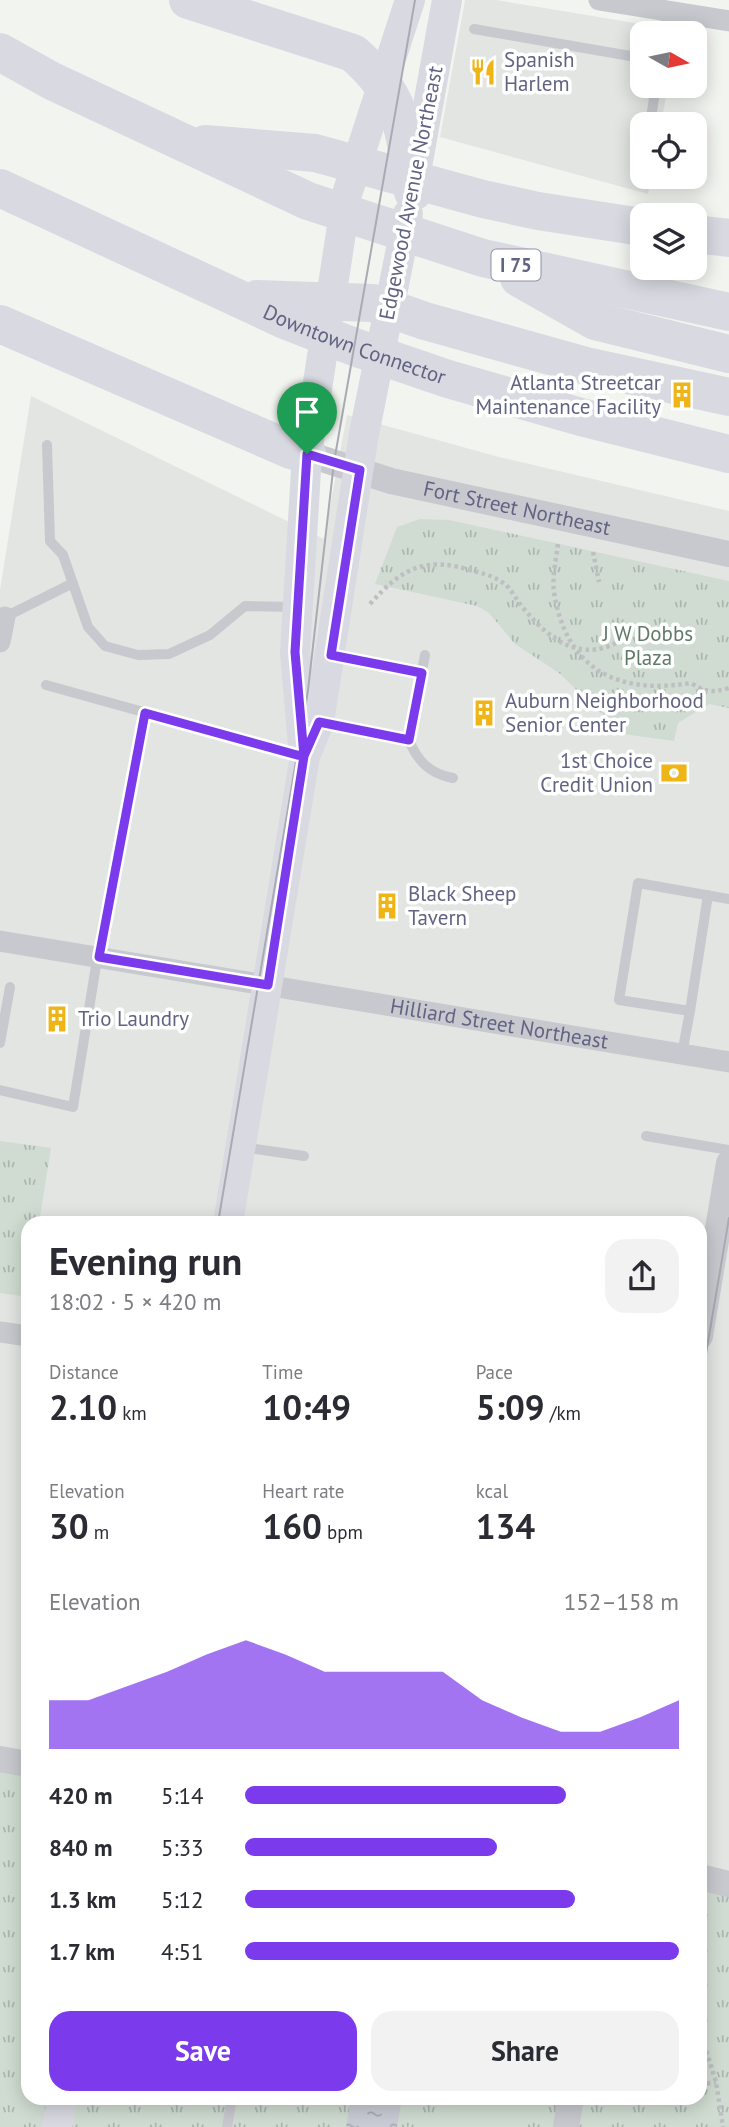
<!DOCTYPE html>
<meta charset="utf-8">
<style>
:root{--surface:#fff;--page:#f2f2f3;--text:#2b2b33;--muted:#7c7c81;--accent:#7c3aed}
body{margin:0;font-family:"PT Sans",sans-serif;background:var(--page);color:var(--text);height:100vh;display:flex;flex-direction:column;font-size:26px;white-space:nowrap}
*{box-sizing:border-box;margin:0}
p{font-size:23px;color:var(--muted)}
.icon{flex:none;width:38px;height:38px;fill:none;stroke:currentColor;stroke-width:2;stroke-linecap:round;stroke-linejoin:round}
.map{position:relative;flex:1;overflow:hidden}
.sheet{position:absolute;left:21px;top:1216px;width:686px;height:889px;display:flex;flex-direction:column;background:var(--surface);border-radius:21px;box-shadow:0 4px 18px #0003}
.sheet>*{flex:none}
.needle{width:46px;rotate:99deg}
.fabs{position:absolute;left:630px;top:21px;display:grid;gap:14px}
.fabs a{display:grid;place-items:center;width:77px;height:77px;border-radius:14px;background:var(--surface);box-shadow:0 4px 18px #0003;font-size:35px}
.pin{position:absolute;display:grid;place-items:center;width:60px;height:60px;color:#fff;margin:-72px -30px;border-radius:50% 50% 50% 0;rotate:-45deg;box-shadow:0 0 7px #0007}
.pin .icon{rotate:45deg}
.round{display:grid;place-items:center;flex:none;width:74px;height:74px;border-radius:21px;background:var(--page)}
.head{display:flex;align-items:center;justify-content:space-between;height:119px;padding:0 28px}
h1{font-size:38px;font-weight:600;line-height:52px}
.figures{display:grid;grid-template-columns:repeat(3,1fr);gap:10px;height:119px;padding:7px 28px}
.figures div{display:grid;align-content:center}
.figures b{font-size:35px;font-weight:600}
.figures small{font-size:19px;font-weight:400}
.figures p{font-size:19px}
.chart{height:196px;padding:14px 28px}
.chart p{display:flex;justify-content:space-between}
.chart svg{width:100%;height:126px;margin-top:7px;fill:var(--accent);opacity:.7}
.primary-button{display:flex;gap:14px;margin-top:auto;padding:14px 28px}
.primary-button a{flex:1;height:80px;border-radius:21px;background:var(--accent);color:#fff;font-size:28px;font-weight:600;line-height:80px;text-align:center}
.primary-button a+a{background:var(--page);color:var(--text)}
ul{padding:0 28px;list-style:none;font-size:23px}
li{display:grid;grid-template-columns:112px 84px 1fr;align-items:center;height:52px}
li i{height:18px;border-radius:9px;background:var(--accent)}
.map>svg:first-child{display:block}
.built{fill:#e3e5e3}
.grass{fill:url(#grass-tufts)}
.garden{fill:#d0dcd2}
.water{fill:url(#water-ripples)}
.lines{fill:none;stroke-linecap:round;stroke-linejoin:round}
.path{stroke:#bfbfc2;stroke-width:4.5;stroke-dasharray:3.5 3.5;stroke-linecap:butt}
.service{stroke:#c8c9ce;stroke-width:10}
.minor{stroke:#c8c9ce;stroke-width:21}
.tertiary{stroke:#c8c9ce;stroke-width:26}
.secondary{stroke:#d9d9e1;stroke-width:30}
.motorway{stroke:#d9d9e1;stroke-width:38}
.tram{stroke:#a9aab3;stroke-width:2}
.route-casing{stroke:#fff;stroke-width:14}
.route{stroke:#7c3aed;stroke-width:9}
.labels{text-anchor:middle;stroke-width:7;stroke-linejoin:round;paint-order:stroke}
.shield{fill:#fff;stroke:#9092a8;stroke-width:2}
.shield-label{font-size:19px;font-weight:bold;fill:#616383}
.poi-label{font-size:21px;fill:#616383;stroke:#fff;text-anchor:start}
.street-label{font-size:21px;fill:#616383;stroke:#fff}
.park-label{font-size:21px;fill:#607a68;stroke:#fff}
</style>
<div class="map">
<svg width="729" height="2127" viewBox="0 0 729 2127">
<defs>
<pattern id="grass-tufts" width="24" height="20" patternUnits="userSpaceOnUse" patternTransform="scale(1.75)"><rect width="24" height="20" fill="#d0dcd2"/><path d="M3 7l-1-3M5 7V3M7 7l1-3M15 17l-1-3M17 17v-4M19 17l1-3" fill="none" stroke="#acb6b0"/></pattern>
<pattern id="water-ripples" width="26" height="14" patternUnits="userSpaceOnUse" patternTransform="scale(1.75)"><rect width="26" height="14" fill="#caccd5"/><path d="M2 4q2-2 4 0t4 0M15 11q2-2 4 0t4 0" fill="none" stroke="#a7a9b2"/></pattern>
</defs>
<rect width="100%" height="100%" fill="#f2f4ef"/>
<path class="built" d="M465,0H496L677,30V33H642V86H668L661,124H642V177H651L648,194L440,137Z
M31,396L324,539L347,415L499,457L729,511V1877L700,1872V1223H28V2098L0,2127V590Z"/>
<path class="grass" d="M420,519L449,520L729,581V708L709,704L678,723L674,741L623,734L559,673L515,644L489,613L477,606L375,584L397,527Z
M0,1141L51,1148L39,1223H28V1297L0,1293Z
M0,1761L28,1766V2098H700V1886L729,1891V2127H0Z"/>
<path class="garden" d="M464,2098L494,2102L495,2098H524L519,2127H434L437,2110L462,2114Z"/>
<path class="water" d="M351,2098H402L397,2127H346Z"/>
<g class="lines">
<path class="path" d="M558,544C556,560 552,577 554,592C566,670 618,695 691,683C705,692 713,693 729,688
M593,552L599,582
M370,604C403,567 425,556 474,571C486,574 499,578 508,587C514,594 518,602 524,609C552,643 585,665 626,637
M700,2031L716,2082L723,2127
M700,2085L716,2082"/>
<path class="service" d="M474,29L642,58
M664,33L668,11
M650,124L656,86
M47,445L50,541L63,555L88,627L105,646L138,655L169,654L210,635L245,606L295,607
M5,617L73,583
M332,655L422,673
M46,685L302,756
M322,723L409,740L425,655
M409,740C417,761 430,774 453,778
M708,895L690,1011L619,1000L638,883L729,899
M0,1043L10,987
M682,1054L690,1011
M0,1090L73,1107L101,935L145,713
M646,1136L729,1150
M242,1147L304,1156
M227,2127L232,2098"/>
<g class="minor">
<path d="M599,0L729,21"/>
<path d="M0,642L5,617"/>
<path id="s1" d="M0,941L729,1062"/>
<path d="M0,1332L28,1336"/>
</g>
<g class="tertiary">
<path id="s2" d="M307,454L391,481L729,554"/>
<path d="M700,1336L729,1163"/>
<path d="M0,1759L28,1764"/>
<path d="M700,1877L729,1884"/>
<path d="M566,2127L571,2098"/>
</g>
<path class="secondary" d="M416,172L447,0
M304,756L295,652L307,454L347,194L410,0
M228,1223L305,756L319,722L364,434L408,214
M57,2127L63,2098"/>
<g class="motorway">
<path d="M188,0L353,53C404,97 404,129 413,192"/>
<path d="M0,52L52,81L308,201L483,258L729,312"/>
<path d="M205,144L315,153L483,199L538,211L642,227"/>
<path id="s3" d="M0,188L287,321L357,348L448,379L581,417L729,454"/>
<path d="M695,234L729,238"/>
<path d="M519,278L595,321L729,354"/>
<path d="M257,299L373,303L425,321L586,366L729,397"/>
<path d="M0,324L291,450L307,454"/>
</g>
<path class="tram" d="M218,1223L308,690L334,462L415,0
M700,1389L729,1218"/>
</g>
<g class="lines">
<g class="route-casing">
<path id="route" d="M307,454L295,652L304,756L268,985L99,957L145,713L297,755L304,756L319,722L409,740L422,673L331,655L360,470L307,454"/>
</g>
<use href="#route" class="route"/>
</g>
<defs>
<g id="restaurant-bare" transform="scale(2.1)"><path d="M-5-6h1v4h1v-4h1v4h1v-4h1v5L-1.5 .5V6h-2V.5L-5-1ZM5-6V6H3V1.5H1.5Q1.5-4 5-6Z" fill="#efb415" stroke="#fff" stroke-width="2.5" paint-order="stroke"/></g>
<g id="building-bare" transform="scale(2.1)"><path d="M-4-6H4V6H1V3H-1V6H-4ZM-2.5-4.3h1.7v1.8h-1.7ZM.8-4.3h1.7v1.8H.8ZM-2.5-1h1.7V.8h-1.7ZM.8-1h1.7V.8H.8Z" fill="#efb415" stroke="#fff" stroke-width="2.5" paint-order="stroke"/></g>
<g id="bank-bare" transform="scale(2.1)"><path d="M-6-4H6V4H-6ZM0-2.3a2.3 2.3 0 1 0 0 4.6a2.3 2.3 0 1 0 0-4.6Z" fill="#efb415" stroke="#fff" stroke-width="2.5" paint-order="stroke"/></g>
</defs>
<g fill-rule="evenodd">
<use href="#restaurant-bare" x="483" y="72"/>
<use href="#building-bare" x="682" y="395"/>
<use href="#building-bare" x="484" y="713"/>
<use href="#bank-bare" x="674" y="773"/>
<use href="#building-bare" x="387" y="906"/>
<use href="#building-bare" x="57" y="1019"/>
</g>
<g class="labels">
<rect class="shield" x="491.5" y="249.5" width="49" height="31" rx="5"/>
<g class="shield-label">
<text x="516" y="272">I 75</text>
</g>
<g class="poi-label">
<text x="504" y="67">Spanish<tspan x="504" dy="24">Harlem</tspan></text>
<text x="661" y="390" text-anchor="end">Atlanta Streetcar<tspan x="661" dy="24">Maintenance Facility</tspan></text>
<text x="505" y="708">Auburn Neighborhood<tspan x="505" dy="24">Senior Center</tspan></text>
<text x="653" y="768" text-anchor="end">1st Choice<tspan x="653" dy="24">Credit Union</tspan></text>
<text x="408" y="901">Black Sheep<tspan x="408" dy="24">Tavern</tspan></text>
<text x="78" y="1026">Trio Laundry</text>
</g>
<g class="street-label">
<text transform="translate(411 193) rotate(-79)" y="7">Edgewood Avenue Northeast</text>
<text dy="7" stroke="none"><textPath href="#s3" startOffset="388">Downtown Connector</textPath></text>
<text dy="7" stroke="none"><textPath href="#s2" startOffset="217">Fort Street Northeast</textPath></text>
<text dy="7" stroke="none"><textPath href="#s1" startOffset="506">Hilliard Street Northeast</textPath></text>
</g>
<g class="park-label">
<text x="648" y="641">J W Dobbs<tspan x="648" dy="24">Plaza</tspan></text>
</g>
</g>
</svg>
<div class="fabs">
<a><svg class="needle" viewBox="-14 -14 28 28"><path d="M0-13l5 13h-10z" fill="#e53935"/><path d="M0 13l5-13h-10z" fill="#7c7c81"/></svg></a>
<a><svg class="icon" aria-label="locate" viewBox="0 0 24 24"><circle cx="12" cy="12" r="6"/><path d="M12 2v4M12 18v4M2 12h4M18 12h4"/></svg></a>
<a><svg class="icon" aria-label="layers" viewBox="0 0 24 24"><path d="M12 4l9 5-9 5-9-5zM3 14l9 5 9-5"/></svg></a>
</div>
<div class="pin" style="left:307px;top:454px;background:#1e9e55"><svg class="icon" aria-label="arrive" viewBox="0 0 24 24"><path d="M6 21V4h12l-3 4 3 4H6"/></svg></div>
<section class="sheet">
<div class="head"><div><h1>Evening run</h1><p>18:02 · 5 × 420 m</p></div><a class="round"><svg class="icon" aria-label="share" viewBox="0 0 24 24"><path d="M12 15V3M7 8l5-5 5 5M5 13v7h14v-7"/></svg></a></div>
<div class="figures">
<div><p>Distance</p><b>2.10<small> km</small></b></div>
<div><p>Time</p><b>10:49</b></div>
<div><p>Pace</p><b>5:09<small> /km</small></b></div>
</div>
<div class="figures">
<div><p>Elevation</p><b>30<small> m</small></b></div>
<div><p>Heart rate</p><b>160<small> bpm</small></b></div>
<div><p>kcal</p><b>134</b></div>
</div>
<div class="chart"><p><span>Elevation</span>152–158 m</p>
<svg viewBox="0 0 160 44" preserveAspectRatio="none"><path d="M0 44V27L10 27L20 22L30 17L40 11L50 6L60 11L70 17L80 17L90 17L100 17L110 27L120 33L130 38L140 38L150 33L160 27V44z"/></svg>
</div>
<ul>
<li><b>420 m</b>5:14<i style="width:74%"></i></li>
<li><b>840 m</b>5:33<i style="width:58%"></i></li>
<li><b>1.3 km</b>5:12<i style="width:76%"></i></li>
<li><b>1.7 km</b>4:51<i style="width:100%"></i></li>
</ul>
<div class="primary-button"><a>Save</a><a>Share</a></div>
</section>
</div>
